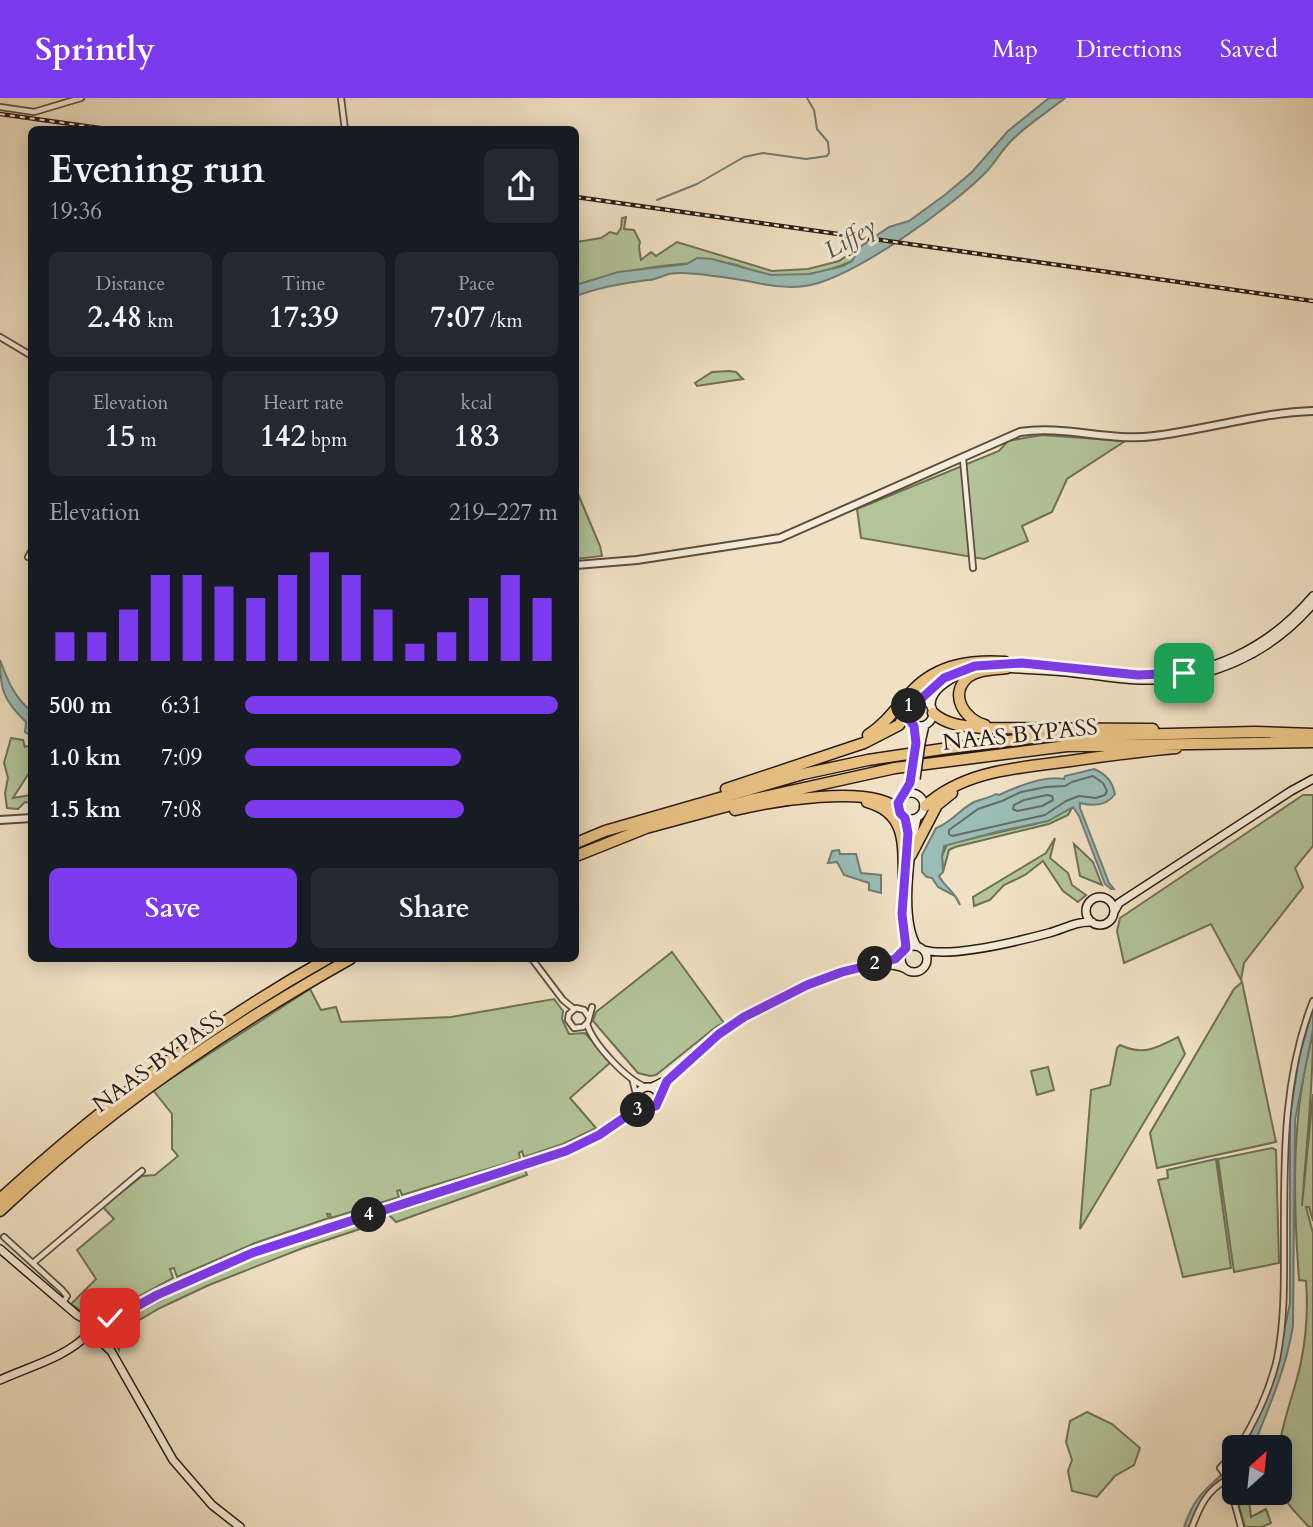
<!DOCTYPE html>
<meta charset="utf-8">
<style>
:root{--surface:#171b24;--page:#242831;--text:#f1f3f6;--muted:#9ea1a6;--accent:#7c3aed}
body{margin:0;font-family:Cardo,serif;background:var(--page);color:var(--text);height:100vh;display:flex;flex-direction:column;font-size:26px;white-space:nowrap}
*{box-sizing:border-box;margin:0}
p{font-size:23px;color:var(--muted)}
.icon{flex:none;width:38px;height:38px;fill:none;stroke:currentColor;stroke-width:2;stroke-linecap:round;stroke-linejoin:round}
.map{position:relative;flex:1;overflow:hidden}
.side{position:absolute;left:28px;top:28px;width:551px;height:836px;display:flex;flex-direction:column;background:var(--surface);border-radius:10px;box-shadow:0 4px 18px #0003}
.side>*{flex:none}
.needle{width:46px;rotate:27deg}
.fabs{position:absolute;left:1222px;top:1337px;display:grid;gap:14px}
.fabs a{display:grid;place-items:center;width:70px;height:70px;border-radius:10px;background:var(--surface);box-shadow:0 4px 18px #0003;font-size:35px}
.pin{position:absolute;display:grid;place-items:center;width:60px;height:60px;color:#fff;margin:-30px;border-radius:14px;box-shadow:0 4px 10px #0006}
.km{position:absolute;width:35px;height:35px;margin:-18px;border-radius:50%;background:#222;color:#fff;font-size:19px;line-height:35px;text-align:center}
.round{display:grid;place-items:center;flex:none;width:74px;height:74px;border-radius:10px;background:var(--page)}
.overview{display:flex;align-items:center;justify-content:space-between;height:119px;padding:0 21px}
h1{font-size:38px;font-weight:800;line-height:52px}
.figures{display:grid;grid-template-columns:repeat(3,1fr);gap:10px;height:119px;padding:7px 21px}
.figures div{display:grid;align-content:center;border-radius:10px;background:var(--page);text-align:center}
.figures b{font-size:30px;font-weight:800}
.figures small{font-size:19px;font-weight:400}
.figures p{font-size:19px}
.chart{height:196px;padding:14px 21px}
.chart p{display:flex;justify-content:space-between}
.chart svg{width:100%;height:126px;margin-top:7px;stroke:var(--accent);stroke-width:6}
.action{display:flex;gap:14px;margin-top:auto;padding:14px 21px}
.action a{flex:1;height:80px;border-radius:10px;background:var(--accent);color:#fff;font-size:28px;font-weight:800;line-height:80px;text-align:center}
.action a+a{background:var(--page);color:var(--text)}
ul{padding:0 21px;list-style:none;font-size:23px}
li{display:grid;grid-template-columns:112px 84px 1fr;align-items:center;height:52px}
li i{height:18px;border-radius:9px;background:var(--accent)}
header{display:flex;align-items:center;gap:42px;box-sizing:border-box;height:98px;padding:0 35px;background:var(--accent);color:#fff}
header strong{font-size:33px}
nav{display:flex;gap:38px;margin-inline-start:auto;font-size:24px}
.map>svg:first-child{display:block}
.green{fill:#b3c499;stroke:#6e7056;stroke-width:2}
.water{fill:#9bbdb7;stroke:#6e7d76;stroke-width:2}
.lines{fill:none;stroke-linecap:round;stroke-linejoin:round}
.shore{stroke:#626c66;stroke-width:2}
.stream{stroke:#6e7d76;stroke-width:2}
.minor-casing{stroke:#5c4d40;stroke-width:8}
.tertiary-casing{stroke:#5c4d40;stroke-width:10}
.secondary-casing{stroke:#2a1c14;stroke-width:10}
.motorway-casing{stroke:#2a1c14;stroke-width:13}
.minor{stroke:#f6ecd9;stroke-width:4.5}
.tertiary{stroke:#f6ecd9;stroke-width:6}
.secondary{stroke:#f6ecd9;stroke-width:7}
.motorway{stroke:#e8c082;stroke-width:10}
.rail-casing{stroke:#2a1c14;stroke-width:4.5}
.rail{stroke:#f6ecd9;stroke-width:2;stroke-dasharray:5;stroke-linecap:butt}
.secondary-bridge-casing{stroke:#2a1c14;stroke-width:10;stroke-linecap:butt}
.secondary-bridge{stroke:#f6ecd9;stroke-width:7}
.route-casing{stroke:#fff;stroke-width:14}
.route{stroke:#7c3aed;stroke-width:9}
.labels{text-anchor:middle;stroke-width:6;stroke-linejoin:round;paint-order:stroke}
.street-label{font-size:23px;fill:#2a1c14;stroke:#f6ecd9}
.water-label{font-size:24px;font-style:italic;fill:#52544d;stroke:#f6ecd9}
</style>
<header>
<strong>Sprintly</strong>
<nav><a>Map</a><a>Directions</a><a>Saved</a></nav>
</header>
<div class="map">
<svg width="1313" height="1429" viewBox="0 0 1313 1429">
<rect width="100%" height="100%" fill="#f1e1c4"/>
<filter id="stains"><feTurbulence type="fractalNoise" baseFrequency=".00286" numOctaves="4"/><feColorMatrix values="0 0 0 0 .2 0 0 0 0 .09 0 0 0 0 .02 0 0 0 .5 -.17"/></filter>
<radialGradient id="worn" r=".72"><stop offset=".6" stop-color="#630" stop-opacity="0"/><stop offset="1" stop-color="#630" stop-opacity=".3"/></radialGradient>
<path class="green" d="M626,119L624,131L634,132L640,144L639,149L641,162L651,154L656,158L677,144L772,173L808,171L839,163L860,149L852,163C828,175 788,182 762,176C749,173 738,165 725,165C674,163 624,172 576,187V144L601,140L610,134L617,136L621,130L622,120Z
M729,273L736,274L743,281L697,288L695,285L712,274Z
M1042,337L1125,343L1067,381L1052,414L1022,428L1028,443L984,461L861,440L857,411L999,353L1008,343Z
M576,391L600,448L602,458L576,461Z
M11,640L23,642L25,649L31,647L29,675L13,700L31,697V705L25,704L18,711L7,710L5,695L8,680L4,665Z
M1303,697H1313V748L1295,770L1303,789L1244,865L1241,882L1211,826L1124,865L1117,833L1120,820Z
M1073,708L1068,717L1049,726L955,749L949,752L943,774L942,758L947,746L1035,726Z
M1055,740L1050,760L1068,775L1072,787L1086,797L1078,804L1063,793L1043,763L1025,777L1004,787L990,802L974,808L973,799L1046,755Z
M1074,746L1093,764L1102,787L1080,778Z
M672,854L724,925L717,928L656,977L650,978L638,975L593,923L596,914Z
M1242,884L1276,1044L1157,1070L1150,1035L1234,891Z
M310,891L321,912L336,909L341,924L451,919L554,901L563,913L562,921L569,936L585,935L611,964L570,1000L596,1030L563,1046L524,1059L522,1053L519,1055L520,1061L402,1097L400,1092L397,1093L399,1099L331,1120L330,1116H327L329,1120L255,1145L177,1179L174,1170L170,1171L173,1180L110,1214L85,1216L71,1206L96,1181L77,1152L114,1121L103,1109L142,1078L155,1077L178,1058L172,1051V1016L153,992Z
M1313,936C1313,993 1306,1050 1302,1108L1313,996V1123L1309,1109H1306L1313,1135V1429H1309C1297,1416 1283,1404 1279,1385C1272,1345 1293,1303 1301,1264C1306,1239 1308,1209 1306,1183L1299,1182C1293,1100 1291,1016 1313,936Z
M1178,939L1185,956L1080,1131L1091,992L1110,987L1117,950L1120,947C1143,958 1157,950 1178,939Z
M1048,969L1054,992L1037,997L1031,973Z
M1272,1050L1276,1052L1279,1165L1234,1174L1218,1061Z
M1216,1061L1231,1170L1183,1179L1158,1082L1168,1080L1167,1072Z
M525,1072L527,1077L396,1124L389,1117Z
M382,1116L384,1123L303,1150L209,1187L160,1210L136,1224L123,1236L119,1252L115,1243L116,1231L124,1222L184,1190L256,1159Z
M1087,1314L1112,1326L1140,1350L1134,1367L1115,1378L1097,1399L1072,1393L1068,1373L1072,1362L1066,1344L1070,1323Z
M1235,1395H1248L1251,1419L1266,1411L1271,1425L1262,1429H1245Z"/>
<path class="water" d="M1049,0H1065C1049,13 1025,28 1011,43C1002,52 996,63 988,72C955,107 851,182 805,188C776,192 750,182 722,179C705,177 685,173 669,176C662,178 655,182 648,182C623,185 600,189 576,198V187L618,174L687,166L697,160L712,161L771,177L810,176L843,168L852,163L860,149L889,129L909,123L946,96L972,74L1008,33Z
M0,562C8,583 14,599 31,613V627L29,629L31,638L25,634L26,624C4,603 0,592 0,562Z
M1094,671C1106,676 1112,683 1115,696C1107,708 1092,708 1080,705V710L1109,785L1114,791H1111L1105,786L1079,718L1073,709L1048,723L996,734L944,748L942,758L943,774L939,778C946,791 955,793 960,807L955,798L938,789L932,780L927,779L922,774V757L936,730C950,726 960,711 974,704C982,701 989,700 996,696L999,697C1018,688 1044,677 1064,681L1065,678Z
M839,752L840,756H856L861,775L881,777V795L869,792V785L844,777L837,764L828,765L832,753Z
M1313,910V931L1295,1022L1293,1228C1286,1271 1269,1309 1253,1349H1245L1275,1276L1290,1205V1018L1299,960Z
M1234,1364V1373C1211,1390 1200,1402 1189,1429H1184C1197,1391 1210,1391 1234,1364Z"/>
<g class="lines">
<path class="shore" d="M1093,678L1103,685L1107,693L1105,697L1096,700L1079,698L1066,703L1045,717L952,738L949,736V732L978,711L1002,703L1021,694L1046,689L1065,688L1072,684Z
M1047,697L1052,698L1053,702L1042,708L1017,713L1013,711L1014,707L1024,702Z"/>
<path class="stream" d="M657,102L697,86L744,59L763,55L806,61L827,58L829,55L828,44L817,31L814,12L807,0"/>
<g class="minor-casing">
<path id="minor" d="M341,0L345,32
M0,9L34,14L81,0
M0,239L32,258
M963,361L973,470
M28,459L32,452
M532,861L563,902L574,911
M588,918L584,912L576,910L569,916L568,922L574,930L583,929L588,924L592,909
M587,926C593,946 627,982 646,989
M633,984L637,1000
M4,1139L62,1192L67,1198L63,1205
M33,1165L142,1073
M1239,1349C1255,1323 1270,1291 1277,1261C1285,1221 1284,1180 1284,1139C1284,1060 1283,979 1313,903
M1234,1355L1220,1370L1228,1381L1241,1429
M1192,1429C1200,1408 1207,1392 1228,1381"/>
</g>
<g class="tertiary-casing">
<path id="tertiary" d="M576,467L637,462L780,440L1020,334C1065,327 1109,344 1154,338C1205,332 1263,314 1313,313
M0,722L32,720"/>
</g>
<g class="secondary-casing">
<path id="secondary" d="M1003,564C1048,563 1093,575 1138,577C1207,581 1269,550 1313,498
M1005,570C1028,572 1051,572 1074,575C1097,577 1120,582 1143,582C1209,584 1270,556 1313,506
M916,602L923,599L944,580L971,569
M907 615a13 13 0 1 1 26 0a13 13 0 1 1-26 0Z
M931,609C930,593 944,586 956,578
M912,626L916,634V645
M921,645L925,627
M898 708a13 13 0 1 1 26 0a13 13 0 1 1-26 0Z
M905,720L908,735L907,752
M917,720C910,752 900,821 917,848
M904,778L902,816L906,850
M1086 813a14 14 0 1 1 28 0a14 14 0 1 1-28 0Z
M1114,814L1119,805L1291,693L1313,681
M901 861a13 13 0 1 1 26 0a13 13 0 1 1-26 0Z
M924,852C953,860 1019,843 1049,835C1064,831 1076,823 1092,824
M637 1000a11 11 0 1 1 22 0a11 11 0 1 1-22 0Z
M652,989C679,978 696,954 719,936C756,907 860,851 906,871
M0,1151L77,1217L87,1222H96
M98,1221L119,1218L157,1197L252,1155L566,1053L599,1037L631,1015L645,1011
M88 1232a10 10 0 1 1 20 0a10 10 0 1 1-20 0Z
M99,1242L111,1253L173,1362L212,1407L240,1429
M0,1282C28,1269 67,1259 88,1236"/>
</g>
<g class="motorway-casing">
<path id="motorway" d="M933,615C948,628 965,628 983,630L1153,631
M985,627C965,622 948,597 968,579C979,571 994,572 1007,570
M868,637C887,625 898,607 914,591C939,566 972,562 1005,564
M726,691L864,645L899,627L907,614
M867,704C907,715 903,746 904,780
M925,708C965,672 1018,670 1070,663C1105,658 1141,653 1176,650
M735,712C768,704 874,685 898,712
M576,745L605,733L803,676L868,662L942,651L1040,639L1255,634L1313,636
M911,757L937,707L952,695
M576,758L646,730L750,702L895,670L1067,648L1313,644
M0,1101C100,1010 209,927 327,861
M0,1113C104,1014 225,931 350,861"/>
</g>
<use href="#minor" class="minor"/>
<use href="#tertiary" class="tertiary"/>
<use href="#secondary" class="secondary"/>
<use href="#motorway" class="motorway"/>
<g class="rail-casing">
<path id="rail" d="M0,16L114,32
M576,99L1313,203"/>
</g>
<use href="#rail" class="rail"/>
<g class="secondary-bridge-casing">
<path id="secondary-bridge" d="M910,680L916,645
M916,681L921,645"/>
</g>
<use href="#secondary-bridge" class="secondary-bridge"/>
</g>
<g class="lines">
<g class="route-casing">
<path id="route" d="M110,1220L119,1218L157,1197L252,1155L566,1053L599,1037L631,1015L656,1008L667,983L719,936L744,919L807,887L842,874L895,861L906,850L902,816L908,735L905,720L900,715L898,705L910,685L916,645L914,628L908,620L907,611L913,604L923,599L944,580L975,568L1022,565L1138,577L1184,575"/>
</g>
<use href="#route" class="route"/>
</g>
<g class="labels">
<g class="street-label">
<text transform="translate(1020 636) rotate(-6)" y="8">NAAS BYPASS</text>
<text transform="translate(158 963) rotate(-36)" y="8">NAAS BYPASS</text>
</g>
<g class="water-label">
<text transform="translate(850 140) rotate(-31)" y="8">Liffey</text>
</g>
</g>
<rect width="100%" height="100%" filter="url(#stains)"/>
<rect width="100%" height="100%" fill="url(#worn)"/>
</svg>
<div class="fabs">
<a><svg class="needle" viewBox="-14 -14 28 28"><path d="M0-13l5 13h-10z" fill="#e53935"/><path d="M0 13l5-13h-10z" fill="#9ea1a6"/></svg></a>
</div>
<div class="pin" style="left:1184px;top:575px;background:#1e9e55"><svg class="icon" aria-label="arrive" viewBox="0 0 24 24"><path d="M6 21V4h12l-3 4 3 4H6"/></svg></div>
<div class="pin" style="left:110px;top:1220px;background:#d93025"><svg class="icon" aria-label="check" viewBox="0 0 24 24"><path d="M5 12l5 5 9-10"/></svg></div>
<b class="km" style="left:909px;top:608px">1</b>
<b class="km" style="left:875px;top:866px">2</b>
<b class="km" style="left:638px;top:1012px">3</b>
<b class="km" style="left:369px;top:1117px">4</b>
<section class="side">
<div class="overview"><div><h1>Evening run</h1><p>19:36</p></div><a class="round"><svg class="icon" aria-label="share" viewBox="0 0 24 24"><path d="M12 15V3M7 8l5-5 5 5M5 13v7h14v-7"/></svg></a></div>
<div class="figures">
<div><p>Distance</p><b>2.48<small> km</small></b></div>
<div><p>Time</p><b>17:39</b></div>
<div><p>Pace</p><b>7:07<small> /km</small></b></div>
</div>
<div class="figures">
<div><p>Elevation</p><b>15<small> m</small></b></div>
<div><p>Heart rate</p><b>142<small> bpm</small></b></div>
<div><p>kcal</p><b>183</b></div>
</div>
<div class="chart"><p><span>Elevation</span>219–227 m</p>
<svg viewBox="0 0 160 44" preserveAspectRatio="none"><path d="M5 44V34M15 44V34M25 44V26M35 44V14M45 44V14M55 44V18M65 44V22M75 44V14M85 44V6M95 44V14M105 44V26M115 44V38M125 44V34M135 44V22M145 44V14M155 44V22"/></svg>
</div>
<ul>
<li><b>500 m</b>6:31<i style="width:100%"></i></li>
<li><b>1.0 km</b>7:09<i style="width:69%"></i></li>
<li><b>1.5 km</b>7:08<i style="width:70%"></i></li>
</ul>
<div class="action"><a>Save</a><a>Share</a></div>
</section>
</div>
